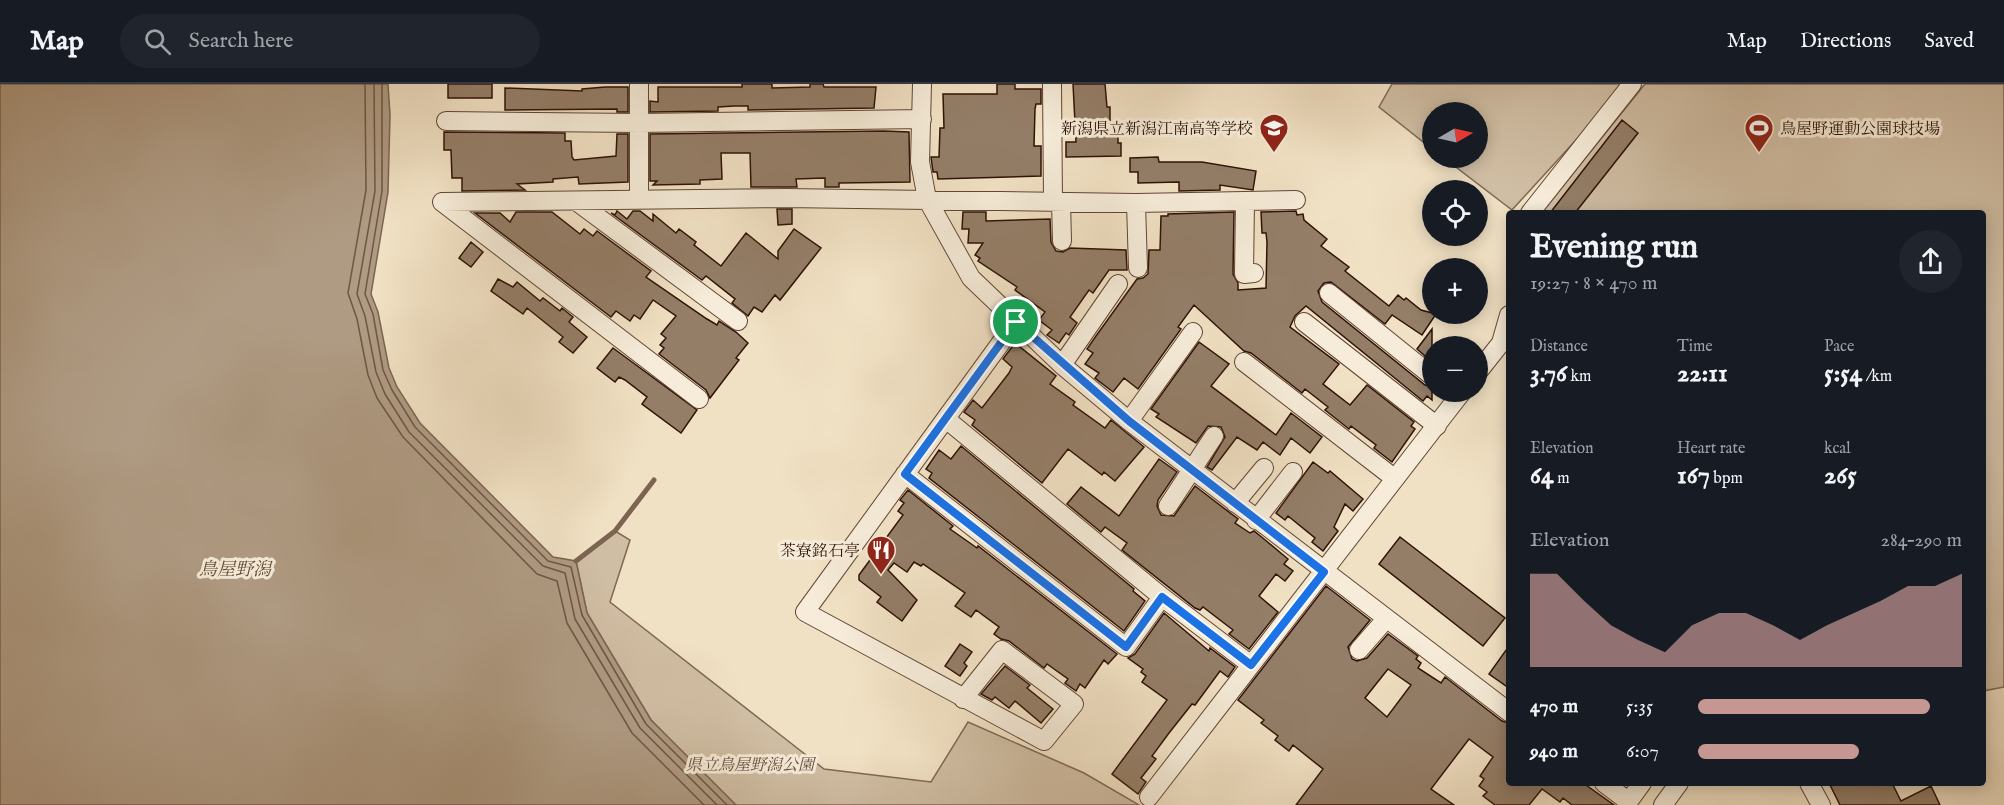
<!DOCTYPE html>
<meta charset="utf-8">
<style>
:root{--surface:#171b24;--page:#20242c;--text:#f1f3f6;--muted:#9ea1a6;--line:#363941;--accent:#c59692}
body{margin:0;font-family:"IM FELL English","Noto Serif JP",serif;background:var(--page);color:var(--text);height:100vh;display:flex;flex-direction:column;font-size:22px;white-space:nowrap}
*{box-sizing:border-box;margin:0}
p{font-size:20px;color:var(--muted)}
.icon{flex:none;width:33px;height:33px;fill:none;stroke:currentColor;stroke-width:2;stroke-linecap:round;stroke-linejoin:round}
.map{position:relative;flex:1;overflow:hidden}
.details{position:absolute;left:1506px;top:126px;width:480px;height:576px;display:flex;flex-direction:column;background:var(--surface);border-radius:6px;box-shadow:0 3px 15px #0003}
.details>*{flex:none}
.needle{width:39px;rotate:81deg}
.tools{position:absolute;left:1422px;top:18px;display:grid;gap:12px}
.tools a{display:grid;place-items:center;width:66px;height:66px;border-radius:50%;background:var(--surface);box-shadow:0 3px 15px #0003;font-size:30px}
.pin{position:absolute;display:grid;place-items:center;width:51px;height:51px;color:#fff;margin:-26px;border:3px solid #fff;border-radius:50%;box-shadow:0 2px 6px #0007}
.round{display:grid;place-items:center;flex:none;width:63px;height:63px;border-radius:32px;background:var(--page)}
.overview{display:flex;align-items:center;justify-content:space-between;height:102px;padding:0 24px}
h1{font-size:33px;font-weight:700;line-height:45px}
.figures{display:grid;grid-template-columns:repeat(3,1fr);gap:9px;height:102px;padding:6px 24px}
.figures div{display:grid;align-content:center}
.figures b{font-size:26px;font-weight:700}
.figures small{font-size:16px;font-weight:400}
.figures p{font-size:16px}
.chart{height:168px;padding:12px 24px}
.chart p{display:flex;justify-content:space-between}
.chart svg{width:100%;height:108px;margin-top:6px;fill:var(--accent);opacity:.7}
ul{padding:0 24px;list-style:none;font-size:20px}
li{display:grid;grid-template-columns:96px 72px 1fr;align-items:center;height:45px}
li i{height:15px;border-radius:8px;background:var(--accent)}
header{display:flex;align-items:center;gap:36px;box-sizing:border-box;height:84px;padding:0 30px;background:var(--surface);border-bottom:2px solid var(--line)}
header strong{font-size:28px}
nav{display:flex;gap:33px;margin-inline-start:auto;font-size:21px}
.search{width:420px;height:54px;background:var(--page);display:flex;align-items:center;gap:15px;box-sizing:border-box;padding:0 21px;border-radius:33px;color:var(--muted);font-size:22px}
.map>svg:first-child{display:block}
.green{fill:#d0bea4;stroke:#806854;stroke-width:1.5}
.water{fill:#af9b83;stroke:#7c6451;stroke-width:1.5}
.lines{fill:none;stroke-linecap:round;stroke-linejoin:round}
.shore{stroke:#6f5644;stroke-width:1.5}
.stream{stroke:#7c6451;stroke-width:5}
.building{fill:#947e68;stroke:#2f1205;stroke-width:1.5;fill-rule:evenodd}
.minor-casing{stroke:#604635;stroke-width:20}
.minor{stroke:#f6ecd9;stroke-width:18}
.route-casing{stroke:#fff;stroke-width:12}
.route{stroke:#1a73e8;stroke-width:8}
.labels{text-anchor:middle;stroke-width:6;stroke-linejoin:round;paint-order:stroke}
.poi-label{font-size:16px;fill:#2f1205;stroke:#f6ecd9;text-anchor:end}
.park-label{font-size:16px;font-style:italic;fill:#674e3d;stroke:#f6ecd9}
.water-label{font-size:18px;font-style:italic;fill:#624937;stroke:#f6ecd9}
</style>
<header>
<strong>Map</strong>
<div class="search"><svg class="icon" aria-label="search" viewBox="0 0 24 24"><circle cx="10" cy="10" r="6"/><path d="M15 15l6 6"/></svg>Search here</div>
<nav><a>Map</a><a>Directions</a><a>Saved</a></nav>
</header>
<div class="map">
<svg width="2004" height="721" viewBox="0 0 2004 721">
<rect width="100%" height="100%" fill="#f1e1c4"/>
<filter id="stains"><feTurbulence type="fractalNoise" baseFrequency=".00333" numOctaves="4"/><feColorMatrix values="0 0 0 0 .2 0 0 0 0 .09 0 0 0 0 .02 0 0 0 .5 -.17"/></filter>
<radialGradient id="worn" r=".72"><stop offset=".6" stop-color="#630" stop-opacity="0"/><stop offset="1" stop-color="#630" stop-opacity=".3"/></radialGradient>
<path class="green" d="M1392,0H1622L1586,45L1512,126L1444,74H1478V28H1432V65L1379,23Z
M1645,0H2004V603L1983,607V129H1541Z
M615,447L630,456L610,518L824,685L931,698L968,638L1084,689L1139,721H733L651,636L587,529L576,477Z"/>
<path class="water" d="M0,0H388L390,31L388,108L371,210L378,228L389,284L397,303L420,339L553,473L576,477L587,529L651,636L736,721H0Z"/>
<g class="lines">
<path class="shore" d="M365,0L366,106L348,209L357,235L368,291L377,314L403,353L537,490L557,497L567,539L632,649L704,721
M374,0L375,107L357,210L365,232L376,288L385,310L409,348L543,482L565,489L575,535L640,644L717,721
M382,0V107L365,210L373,230L383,286L392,306L415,343L548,477L571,483L582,531L646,640L727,721"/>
<path class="stream" d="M576,477L615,447L654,396"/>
</g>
<path class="building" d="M448,0H492V14H448Z
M742,0H772V4L810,3V0H823L824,3H876L874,24L748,26V22H734L718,23V27L650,28V17L658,18V3H742Z
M997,0H1015V5H1041V20H1036L1035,25L1034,62H1041V92L938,95L937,88H933L931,73H939L940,44H944L943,10H997Z
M1073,0H1105L1107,23H1110V40L1118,41V59H1121V72L1066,73V58H1076Z
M605,3H628V28H617V25L505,26V4L582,7V5Z
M1622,36L1638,49L1575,129H1550Z
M884,47L909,48L910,98L839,99V103H825V94L796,95L797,103H751L750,69H721L722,95L700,96V100L653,101L657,97H650V50Z
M444,48L565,49V57H571L572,73L574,76L616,72L617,50H628V98L579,100L578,93L553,95V98L517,100L525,106L462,107V94H452L451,66H444Z
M1158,73L1159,78H1202L1256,87L1253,106L1220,101V106L1179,107V98L1138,99V88H1130V74Z
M777,125H792V140L778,141Z
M617,127L627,135L633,127H640L653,137V130L676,149L679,145L696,158L694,161L721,182L746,149L778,175V167L794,145L821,164L780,216L775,211L762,228L754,223L748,232L732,219L735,215L706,192L702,196L611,129L615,131Z
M1296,127L1297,131L1303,130L1304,136L1327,155L1321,162L1349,183L1345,187L1389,222L1398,211L1404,216L1406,214L1421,226L1436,230L1422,251L1392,231L1385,240L1331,198L1324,199L1318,207L1322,218L1425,301L1432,303V316L1427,312L1423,317L1306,222L1295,232L1290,243L1339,280L1323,300L1350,321L1367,301L1414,338L1411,342L1415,345L1392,378L1374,364L1376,361L1351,342L1349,345L1325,326L1328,323L1305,305L1302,309L1251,269L1244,267L1194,221L1178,243L1181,245L1138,305L1124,294L1113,308L1095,294L1099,289L1085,280L1093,269L1087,265L1096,252L1137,195L1143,194L1148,190L1149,166H1160L1161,132H1168V130L1234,128L1233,190L1238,199V206L1266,204L1267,158L1266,149H1262L1261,128Z
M516,128H552L580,150L584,145L593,152L597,147L651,187L646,193L707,235L717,241L719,237L736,248L748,259L736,274L739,276L710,314L706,306L659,270L664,264L660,261L666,254L661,250L676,232L653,216L640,235L634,231L630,237L616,227L611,233L475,129H500L510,138Z
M963,128H986V137L1050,135L1051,158L1056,167L1063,168L1070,164L1126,166L1127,186H1109L1093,209L1089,206L1070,233L1077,239L1069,251L1066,249L1059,259L1047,251L1052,246L1039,236L1045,228L1015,206L1017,203L978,177L980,174L975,171L983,159H968L969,145H962Z
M471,158L483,168L471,183L459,174Z
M498,195L513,203L517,198L540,217L543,214L560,227L562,224L573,233L569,238L587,253L573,269L559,258L563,253L527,224L523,230L491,207Z
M1432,245V278L1417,265Z
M1199,258L1229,280L1211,302L1276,351L1291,329L1322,353L1310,369L1291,354L1280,371L1263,358L1257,366L1237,353L1212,386L1207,383L1225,353L1221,343L1208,342L1196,359L1156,333L1159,330L1151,325Z
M1015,259L1056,292L1050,300L1075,318L1073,321L1105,344L1111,336L1144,363L1115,397L1104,388L1102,391L1068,365L1042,399L972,341L975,336L964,328L973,316L982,324L1009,289L1012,283L1003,275Z
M613,264L697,326L681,349L642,320L647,313L625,296L619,293L615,298L597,284Z
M961,362L1134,505L1133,507L1145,517L1124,547L929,394L932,389L926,385L939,366L951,375Z
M1159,375L1177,388L1158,416L1157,422L1161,431L1174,432L1195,402L1238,435L1235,439L1250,449L1254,447L1264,455L1288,475L1284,480L1293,487L1285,497L1276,490L1259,512L1278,528L1249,565L1229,550L1233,546L1203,523L1200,526L1195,524L1122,466L1127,459L1105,443L1101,448L1067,420L1081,403L1119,432Z
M1313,378L1328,389L1330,387L1363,415L1353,427L1345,420L1334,443L1338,447L1323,467L1312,458L1315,454L1288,432L1285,436L1276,429Z
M908,406L953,442L950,445L977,464L978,462L1117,570L1108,580L1104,576L1085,604L1080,600L1076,607L1065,599L1068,595L1047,580L1044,584L1009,557L1001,555L994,550L999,543L976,526L971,533L955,522L965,509L923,480L921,482L914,478L907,488L894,479L888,486L917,516L902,537L877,518L881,513L859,496V491L903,431L898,427L904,419L900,416Z
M1400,453L1505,534L1483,562L1379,480Z
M1326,502L1370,536L1348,563L1352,575L1357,577L1367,574L1388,550L1418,572L1416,575L1421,579L1418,584L1441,599L1445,593L1502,637L1509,639V699H1583L1614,721H1572L1563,714L1560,718L1542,705L1529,721H1495L1483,712L1487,708L1479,702L1484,695L1480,692L1493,673L1469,655L1431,705L1454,721H1296L1323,685L1293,661L1289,667L1275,656L1278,652L1261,639L1264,636L1238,616ZM1388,585L1411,601L1387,633L1365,614Z
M1164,529L1209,567L1210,564L1235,583L1228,593L1220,587L1195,621L1192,620L1169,649L1152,672L1156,675L1141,694L1146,698L1138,710L1112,690L1167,616L1142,598L1146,592L1141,588L1143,585L1128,574L1135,570Z
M960,560L972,568L964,579L967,582L960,592L945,582Z
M1509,562V604L1489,590Z
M1005,582L1030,601L1027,604L1053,625L1041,639L1015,617L1009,624L995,613L992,616L981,610Z
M1829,699H1892L1901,717L1931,702L1940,721H1840Z"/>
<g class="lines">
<g class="minor-casing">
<path id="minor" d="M922,0L920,78L927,115L971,194L1062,281L1129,337L1509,628
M1052,0L1053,117
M446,37L639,39L922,35
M639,116V0
M576,117L738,237
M1245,117L1244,190L1254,189
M442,118L785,114L1136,119L1296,116
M442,118L699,315
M1061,118L1062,157
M1136,119L1138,184
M1530,129L1632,0
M1329,209L1432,292
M1304,238L1437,342
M1244,278L1394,394
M1062,281L1118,200
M1478,288L1501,259L1509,231
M946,335L1162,513L1251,581
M1129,337L1193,248
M905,390L1126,563L1162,513
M1235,419L1264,384
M1168,422L1214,352
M1256,436L1293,388
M1359,566L1386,535
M963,615L1002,566L1074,620L1044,657L805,528L1016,238
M1604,699L1629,718
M1809,699L1821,721
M1149,713L1462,308
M1626,721L1642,699
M1663,721L1679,699"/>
</g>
<use href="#minor" class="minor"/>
</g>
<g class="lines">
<g class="route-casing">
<path id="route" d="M1016,238L1129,337L1324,488L1251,581L1162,513L1126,563L905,390Z"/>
</g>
<use href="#route" class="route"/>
</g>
<defs>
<g id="school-pin" transform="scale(1.5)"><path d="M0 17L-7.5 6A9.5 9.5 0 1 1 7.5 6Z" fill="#8f2418" stroke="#f6ecd9"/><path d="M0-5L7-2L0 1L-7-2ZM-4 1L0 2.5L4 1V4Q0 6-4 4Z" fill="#fff"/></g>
<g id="stadium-pin" transform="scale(1.5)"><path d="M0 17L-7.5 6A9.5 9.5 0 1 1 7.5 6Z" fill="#8f2418" stroke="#f6ecd9"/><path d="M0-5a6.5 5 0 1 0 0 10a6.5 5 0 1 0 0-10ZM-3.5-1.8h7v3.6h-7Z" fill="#fff"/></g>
<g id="restaurant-pin" transform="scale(1.5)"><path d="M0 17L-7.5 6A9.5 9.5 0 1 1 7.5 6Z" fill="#8f2418" stroke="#f6ecd9"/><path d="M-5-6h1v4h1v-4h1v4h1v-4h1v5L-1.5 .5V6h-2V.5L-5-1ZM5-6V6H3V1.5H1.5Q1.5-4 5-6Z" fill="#fff"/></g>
</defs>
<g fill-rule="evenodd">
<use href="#school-pin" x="1274" y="44"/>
<use href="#stadium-pin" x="1759" y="44"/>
<use href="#restaurant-pin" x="881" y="466"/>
</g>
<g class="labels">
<g class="poi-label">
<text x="1253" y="50">新潟県立新潟江南高等学校</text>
<text x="1780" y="50" text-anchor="start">鳥屋野運動公園球技場</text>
<text x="860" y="472">茶寮銘石亭</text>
</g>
<g class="park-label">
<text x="750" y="686">県立鳥屋野潟公園</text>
</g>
<g class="water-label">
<text x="235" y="491">鳥屋野潟</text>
</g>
</g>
<rect width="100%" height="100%" filter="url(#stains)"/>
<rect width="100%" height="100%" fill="url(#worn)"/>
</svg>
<div class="tools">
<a><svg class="needle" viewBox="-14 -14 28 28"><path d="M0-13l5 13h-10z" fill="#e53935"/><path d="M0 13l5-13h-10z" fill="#9ea1a6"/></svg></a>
<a><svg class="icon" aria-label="locate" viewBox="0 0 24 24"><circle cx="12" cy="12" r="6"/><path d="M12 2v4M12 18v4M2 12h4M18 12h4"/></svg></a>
<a>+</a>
<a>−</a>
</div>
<div class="pin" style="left:1016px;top:238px;background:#1e9e55"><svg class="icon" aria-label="arrive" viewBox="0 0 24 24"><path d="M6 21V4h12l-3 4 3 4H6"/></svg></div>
<section class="details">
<div class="overview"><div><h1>Evening run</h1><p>19:27 · 8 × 470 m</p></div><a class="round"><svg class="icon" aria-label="share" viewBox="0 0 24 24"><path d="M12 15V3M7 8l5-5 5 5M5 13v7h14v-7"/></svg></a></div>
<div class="figures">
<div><p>Distance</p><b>3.76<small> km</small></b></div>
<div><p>Time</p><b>22:11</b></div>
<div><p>Pace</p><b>5:54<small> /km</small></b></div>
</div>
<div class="figures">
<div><p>Elevation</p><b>64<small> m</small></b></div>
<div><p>Heart rate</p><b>167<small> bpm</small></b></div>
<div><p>kcal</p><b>265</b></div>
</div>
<div class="chart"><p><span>Elevation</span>284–290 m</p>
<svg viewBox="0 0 160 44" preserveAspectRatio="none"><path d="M0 44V6L10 6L20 17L30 27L40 33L50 38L60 27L70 22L80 22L90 27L100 33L110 27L120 22L130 17L140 11L150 11L160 6V44z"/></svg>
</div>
<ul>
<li><b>470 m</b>5:35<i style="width:88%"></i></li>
<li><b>940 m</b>6:07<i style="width:61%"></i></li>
</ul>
</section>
</div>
